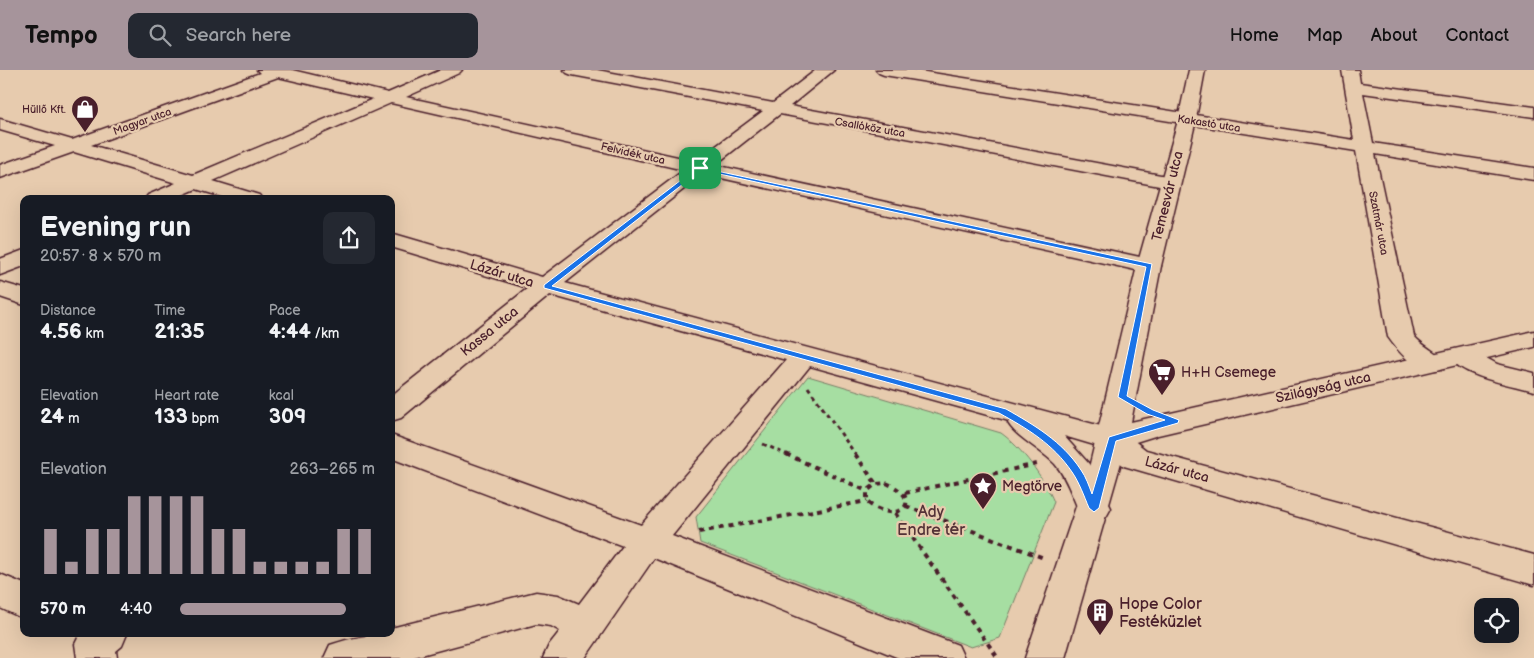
<!DOCTYPE html>
<meta charset="utf-8">
<style>
:root{--surface:#171b24;--page:#242831;--text:#f1f3f6;--muted:#9ea1a6;--accent:#a6949b}
body{margin:0;font-family:"Balsamiq Sans",sans-serif;background:var(--page);color:var(--text);height:100vh;display:flex;flex-direction:column;font-size:19px;white-space:nowrap}
*{box-sizing:border-box;margin:0}
p{font-size:16px;color:var(--muted)}
.icon{flex:none;width:28px;height:28px;fill:none;stroke:currentColor;stroke-width:2;stroke-linecap:round;stroke-linejoin:round}
.map{position:relative;flex:1;overflow:hidden}
.sheet{position:absolute;left:20px;top:125px;width:375px;height:442px;display:flex;flex-direction:column;background:var(--surface);border-radius:10px;box-shadow:0 5px 20px #0002}
.sheet>*{flex:none}
.buttons{position:absolute;left:1474px;top:528px;display:grid;gap:10px}
.buttons a{display:grid;place-items:center;width:45px;height:45px;border-radius:10px;background:var(--surface);box-shadow:0 5px 20px #0002;font-size:25px}
.pin{position:absolute;display:grid;place-items:center;width:42px;height:42px;color:#fff;margin:-21px;border-radius:10px;box-shadow:0 2px 8px #0006}
.round{display:grid;place-items:center;flex:none;width:52px;height:52px;border-radius:10px;background:var(--page)}
.overview{display:flex;align-items:center;justify-content:space-between;height:85px;padding:0 20px}
h1{font-size:28px;font-weight:800;line-height:38px}
.metrics{display:grid;grid-template-columns:repeat(3,1fr);gap:8px;height:85px;padding:5px 20px}
.metrics div{display:grid;align-content:center}
.metrics b{font-size:21px;font-weight:800}
.metrics small{font-size:14px;font-weight:400}
.metrics p{font-size:14px}
.chart{height:140px;padding:10px 20px}
.chart p{display:flex;justify-content:space-between}
.chart svg{width:100%;height:90px;margin-top:5px;stroke:var(--accent);stroke-width:6}
ul{padding:0 20px;list-style:none;font-size:16px}
li{display:grid;grid-template-columns:80px 60px 1fr;align-items:center;height:38px}
li i{height:12px;border-radius:6px;background:var(--accent)}
header{display:flex;align-items:center;gap:30px;box-sizing:border-box;height:70px;padding:0 25px;background:var(--accent);color:#111}
header strong{font-size:24px}
nav{display:flex;gap:28px;margin-inline-start:auto;font-size:18px}
.search{width:350px;height:45px;background:var(--page);display:flex;align-items:center;gap:12px;box-sizing:border-box;padding:0 18px;border-radius:10px;color:var(--muted);font-size:19px}
.map>svg:first-child{display:block}
.green{fill:#a6dea2;stroke:#787e66}
.lines{fill:none;stroke-linecap:round;stroke-linejoin:round}
.street-casing{stroke:#4a1f2b;stroke-width:3}
.secondary-casing{stroke:#4a1f2b;stroke-width:3}
.path-far1{stroke:#4a1f2b;stroke-width:3;stroke-dasharray:4 4;stroke-linecap:butt}
.path{stroke:#4a1f2b;stroke-width:4;stroke-dasharray:5 5;stroke-linecap:butt}
.street{fill:#e7cbae;fill-rule:evenodd}
.secondary{fill:#e7cbae;fill-rule:evenodd}
.route{fill:#1a73e8;stroke:#fff;fill-rule:evenodd}
.labels{text-anchor:middle;stroke-width:4.5;stroke-linejoin:round;paint-order:stroke}
.far-poi-label{font-size:11px;fill:#4a1f2b;stroke:#e7cbae;text-anchor:end}
.far-street-label{font-size:11px;fill:#4a1f2b;stroke:#e7cbae}
.street-label{font-size:14px;fill:#4a1f2b;stroke:#e7cbae}
.poi-label{font-size:14px;fill:#4a1f2b;stroke:#e7cbae;text-anchor:start}
.near-park-label{font-size:16px;fill:#533237;stroke:#e7cbae}
.near-poi-label{font-size:16px;fill:#4a1f2b;stroke:#e7cbae;text-anchor:start}
</style>
<header>
<strong>Tempo</strong>
<div class="search"><svg class="icon" aria-label="search" viewBox="0 0 24 24"><circle cx="10" cy="10" r="6"/><path d="M15 15l6 6"/></svg>Search here</div>
<nav><a>Home</a><a>Map</a><a>About</a><a>Contact</a></nav>
</header>
<div class="map">
<svg width="1534" height="588" viewBox="0 0 1534 588">
<rect width="100%" height="100%" fill="#e7cbae"/>
<filter id="ink" filterUnits="userSpaceOnUse"><feTurbulence type="fractalNoise" baseFrequency=".02" numOctaves="2"/><feDisplacementMap in="SourceGraphic" scale="10" xChannelSelector="R" yChannelSelector="G"/><feConvolveMatrix kernelMatrix="1 2 1 2 8 2 1 2 1" color-interpolation-filters="sRGB"/></filter>
<g filter="url(#ink)">
<path class="green" d="M808,306L1001,363C1022,378 1044,408 1054,432L1000,568L971,577L700,473L696,447Z"/>
<g class="lines">
<g class="street-casing">
<path id="street" d="M257,0H292L388,23L441,0H462L459,3L406,27L696,91L763,41L572,5L567,3L564,0H597L773,33L816,0H834L790,36L1177,108L1180,112L1177,116L1170,118L780,44L715,95L1149,189L1157,191L1161,196L1157,201L1149,203L703,104L565,213L1112,359L1123,362L1146,380L1534,485V515L1124,396L1101,377L1064,366L1089,394L1111,438L1106,447L1094,451L1082,447C1073,430 1068,409 1055,394C1042,380 1016,367 1008,353L1009,351L810,296L672,466L958,575L964,588H899L654,488L585,588H543L549,575L560,561L551,556L536,554L410,588H324L330,575C351,568 369,564 391,564V558L536,522L558,525L579,534L623,476L391,388V365L641,455L786,290L550,225L401,348L391,351V326L528,218L391,177V163L542,207L684,100L391,33L213,111L259,125L262,129H229L196,119L173,129H145L148,125L176,113L74,82L0,108V95L55,76L0,60V49L72,70L260,3ZM278,7L373,29L193,105L91,75Z
M876,0H913L1354,70L1342,0H1358L1360,13L1534,37V47L1363,23L1373,73L1534,98V110L1375,84L1414,266C1423,277 1437,281 1445,293L1441,299C1418,305 1400,284 1388,267L1356,81L884,5L879,3Z
M24,180V196L0,205V189Z
M0,212L24,219V235L0,227Z
M1462,278L1472,280L1497,294L1534,303V321C1509,314 1464,308 1448,286L1452,280Z
M0,504L24,514V549L0,538Z
M80,564H127L122,576L116,581L117,588H77L75,574Z"/>
</g>
<g class="secondary-casing">
<path id="secondary" d="M1189,0H1205L1195,54L1161,196L1131,352L1534,261V277L1158,365L1126,375L1065,588H1025L1089,398L1137,196L1177,54Z"/>
</g>
<path class="path-far1" d="M808,317L856,385
M763,374L788,385"/>
<path class="path" d="M786,384L867,421
M855,384L876,414
M886,413C928,430 897,457 867,432V421L876,414Z
M905,423L1037,394
M906,436L1044,488
M895,443L998,588
M699,462L867,431"/>
<use href="#street" class="street"/>
<use href="#secondary" class="secondary"/>
</g>
</g>
<path class="route" d="M698,97L1152,194L1127,326L1153,340L1179,350L1178,353L1116,371L1099,438L1094,442L1089,438C1084,426 1079,412 1072,402C1053,374 1028,359 999,343L544,218V215ZM701,100L1146,197L1118,327L1147,344L1165,350L1109,367L1092,424C1089,416 1086,407 1081,400C1062,371 1034,355 1006,339L552,216Z"/>
<defs>
<g id="shop-pin" transform="scale(1.4375)"><path d="M0 17L-7.5 6A9.5 9.5 0 1 1 7.5 6Z" fill="#4a1f2b" stroke="#e7cbae"/><path d="M-5-2.5h2.3a2.7 3.5 0 0 1 5.4 0H5L5.5 6h-11ZM-1.5-2.5h3a1.5 2.3 0 0 0-3 0Z" fill="#fff"/></g>
<g id="supermarket-pin" transform="scale(1.4375)"><path d="M0 17L-7.5 6A9.5 9.5 0 1 1 7.5 6Z" fill="#4a1f2b" stroke="#e7cbae"/><path d="M-6-5.5h2.5l.6 2H6L4.5 2H-2.5L-4.4-4H-6ZM-1.5 3.2a1.3 1.3 0 1 0 .1 0ZM3 3.2a1.3 1.3 0 1 0 .1 0Z" fill="#fff"/></g>
<g id="sight-pin" transform="scale(1.4375)"><path d="M0 17L-7.5 6A9.5 9.5 0 1 1 7.5 6Z" fill="#4a1f2b" stroke="#e7cbae"/><path d="M0-6L1.8-2.2L6-1.7L2.9 1.2L3.7 5.4L0 3.3L-3.7 5.4L-2.9 1.2L-6-1.7L-1.8-2.2Z" fill="#fff"/></g>
<g id="building-pin" transform="scale(1.4375)"><path d="M0 17L-7.5 6A9.5 9.5 0 1 1 7.5 6Z" fill="#4a1f2b" stroke="#e7cbae"/><path d="M-4-6H4V6H1V3H-1V6H-4ZM-2.5-4.3h1.7v1.8h-1.7ZM.8-4.3h1.7v1.8H.8ZM-2.5-1h1.7V.8h-1.7ZM.8-1h1.7V.8H.8Z" fill="#fff"/></g>
</defs>
<g fill-rule="evenodd">
<use href="#shop-pin" x="85" y="39"/>
<use href="#supermarket-pin" x="1162" y="302"/>
<use href="#sight-pin" x="983" y="416"/>
<use href="#building-pin" x="1100" y="542"/>
</g>
<g class="labels">
<g class="far-poi-label">
<text x="66" y="43">Hüllő Kft.</text>
</g>
<g class="far-street-label">
<text transform="translate(142 51) rotate(-20)" y="4">Magyar utca</text>
<text transform="translate(1209 53) rotate(9)" y="4">Kakastó utca</text>
<text transform="translate(870 57) rotate(10)" y="4">Csallóköz utca</text>
<text transform="translate(633 83) rotate(13)" y="4">Felvidék utca</text>
<text transform="translate(1379 153) rotate(79)" y="4">Szatmár utca</text>
</g>
<g class="street-label">
<text transform="translate(1167 126) rotate(-76)" y="5">Temesvár utca</text>
<text transform="translate(502 203) rotate(17)" y="5">Lázár utca</text>
<text transform="translate(489 261) rotate(-39)" y="5">Kassa utca</text>
<text transform="translate(1323 317) rotate(-13)" y="5">Szilágyság utca</text>
<text transform="translate(1177 399) rotate(15)" y="5">Lázár utca</text>
</g>
<g class="poi-label">
<text x="1181" y="307">H+H Csemege</text>
<text x="1002" y="421">Megtörve</text>
</g>
<g class="near-park-label">
<text x="931" y="447">Ady<tspan x="931" dy="18">Endre tér</tspan></text>
</g>
<g class="near-poi-label">
<text x="1119" y="539">Hope Color<tspan x="1119" dy="18">Festéküzlet</tspan></text>
</g>
</g>
</svg>
<div class="buttons">
<a><svg class="icon" aria-label="locate" viewBox="0 0 24 24"><circle cx="12" cy="12" r="6"/><path d="M12 2v4M12 18v4M2 12h4M18 12h4"/></svg></a>
</div>
<div class="pin" style="left:700px;top:98px;background:#1e9e55"><svg class="icon" aria-label="arrive" viewBox="0 0 24 24"><path d="M6 21V4h12l-3 4 3 4H6"/></svg></div>
<section class="sheet">
<div class="overview"><div><h1>Evening run</h1><p>20:57 · 8 × 570 m</p></div><a class="round"><svg class="icon" aria-label="share" viewBox="0 0 24 24"><path d="M12 15V3M7 8l5-5 5 5M5 13v7h14v-7"/></svg></a></div>
<div class="metrics">
<div><p>Distance</p><b>4.56<small> km</small></b></div>
<div><p>Time</p><b>21:35</b></div>
<div><p>Pace</p><b>4:44<small> /km</small></b></div>
</div>
<div class="metrics">
<div><p>Elevation</p><b>24<small> m</small></b></div>
<div><p>Heart rate</p><b>133<small> bpm</small></b></div>
<div><p>kcal</p><b>309</b></div>
</div>
<div class="chart"><p><span>Elevation</span>263–265 m</p>
<svg viewBox="0 0 160 44" preserveAspectRatio="none"><path d="M5 44V22M15 44V38M25 44V22M35 44V22M45 44V6M55 44V6M65 44V6M75 44V6M85 44V22M95 44V22M105 44V38M115 44V38M125 44V38M135 44V38M145 44V22M155 44V22"/></svg>
</div>
<ul>
<li><b>570 m</b>4:40<i style="width:85%"></i></li>
</ul>
</section>
</div>
